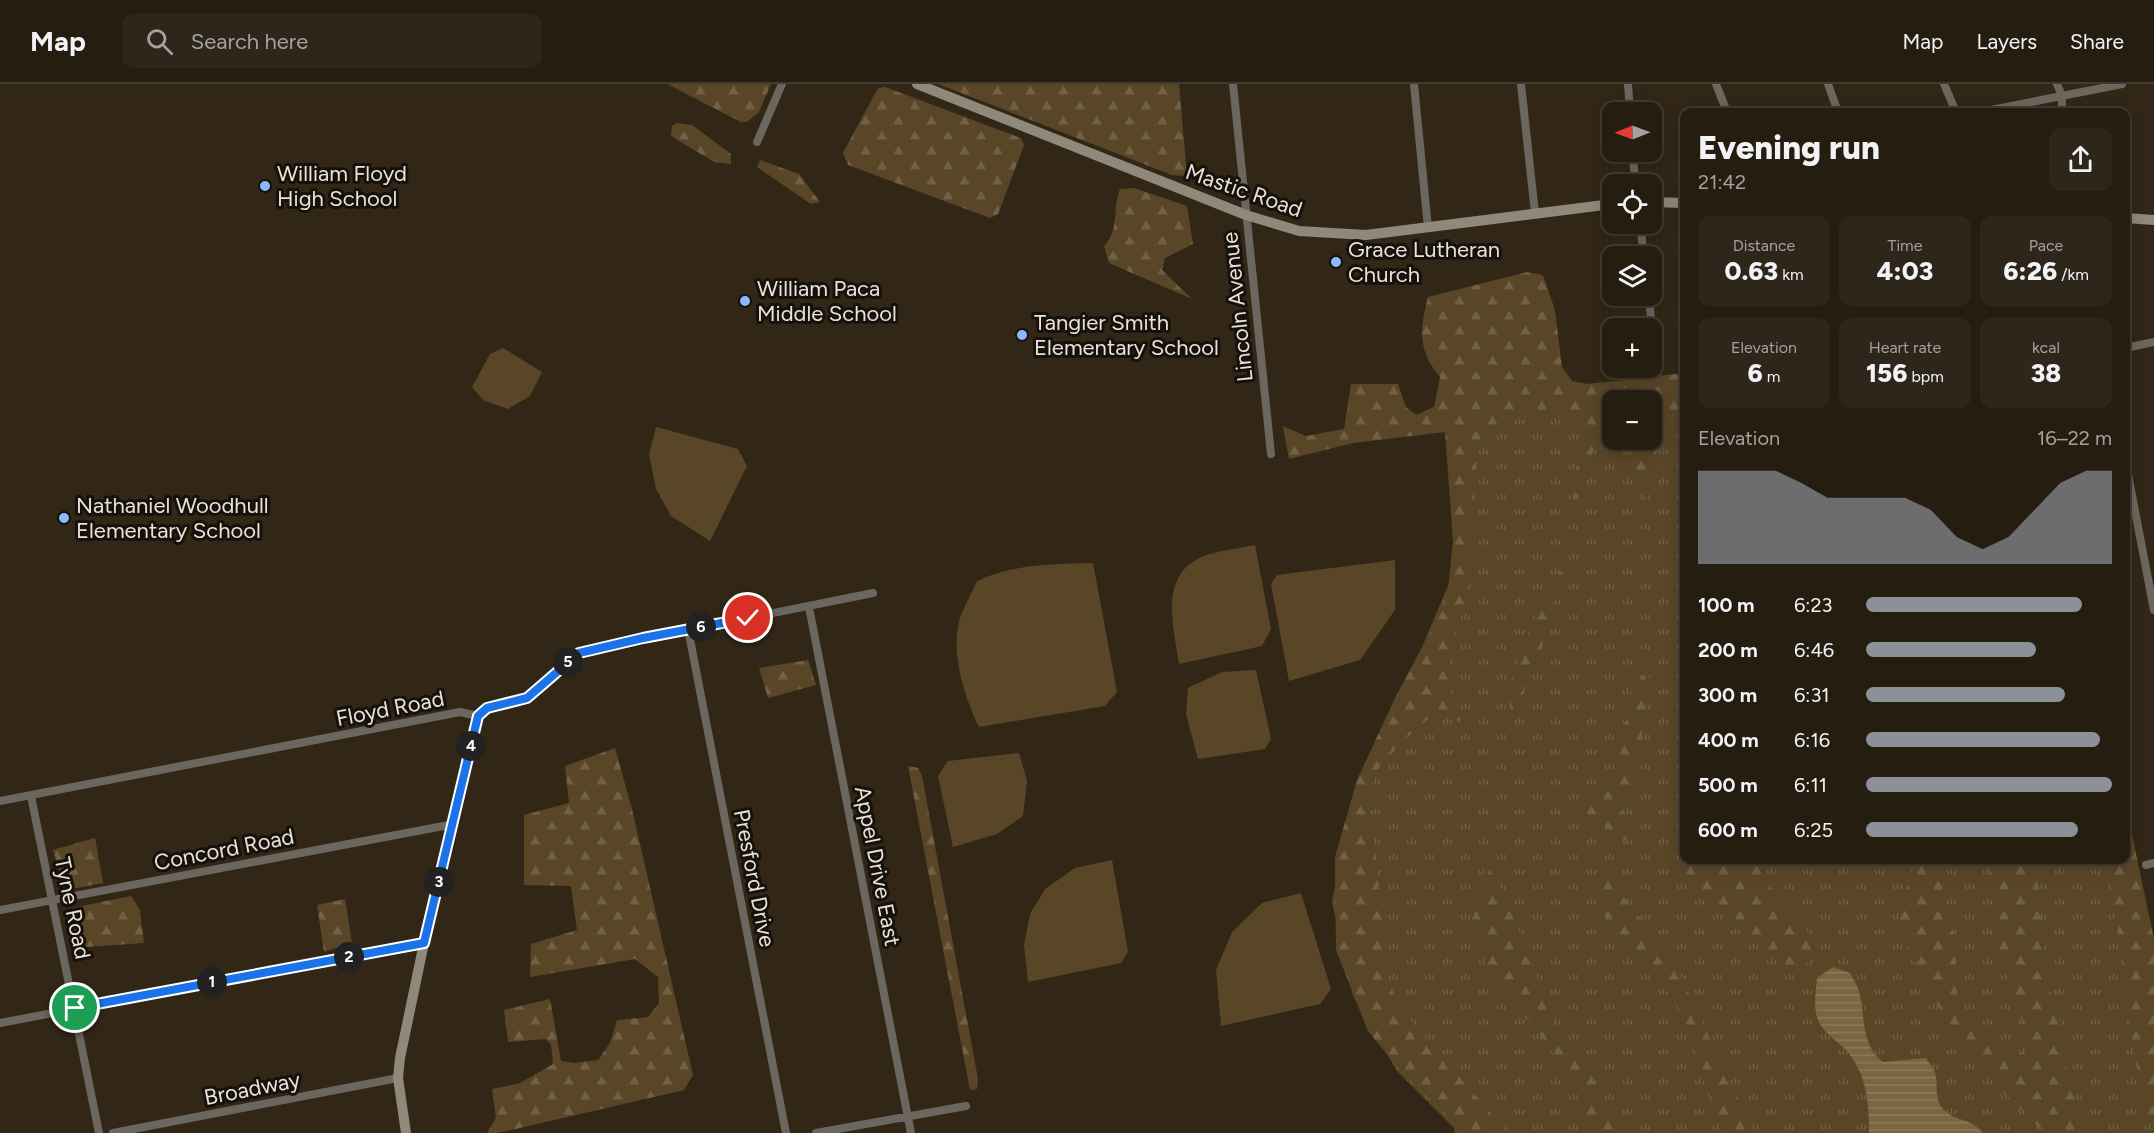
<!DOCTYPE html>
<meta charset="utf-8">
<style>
:root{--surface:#261d11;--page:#2e261a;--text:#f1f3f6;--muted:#a4a29f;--line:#423b31;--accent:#8c9099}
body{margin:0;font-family:Figtree,sans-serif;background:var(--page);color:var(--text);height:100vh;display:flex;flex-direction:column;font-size:22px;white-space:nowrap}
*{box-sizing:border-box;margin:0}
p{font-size:20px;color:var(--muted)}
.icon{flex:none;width:33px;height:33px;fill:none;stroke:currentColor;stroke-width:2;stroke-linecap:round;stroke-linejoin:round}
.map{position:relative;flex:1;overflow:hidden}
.sheet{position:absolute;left:1680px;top:24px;width:450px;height:756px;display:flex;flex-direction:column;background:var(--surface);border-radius:12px;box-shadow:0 3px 15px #0003,0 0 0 2px var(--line)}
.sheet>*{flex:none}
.needle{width:39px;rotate:269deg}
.tools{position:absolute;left:1602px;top:18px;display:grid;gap:12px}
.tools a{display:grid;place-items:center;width:60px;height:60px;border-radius:12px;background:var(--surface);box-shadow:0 3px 15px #0003,0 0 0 2px var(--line);font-size:30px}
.pin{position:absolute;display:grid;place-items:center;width:51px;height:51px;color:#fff;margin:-26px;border:3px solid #fff;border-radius:50%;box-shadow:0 2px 6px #0007}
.km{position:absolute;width:30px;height:30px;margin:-15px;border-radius:50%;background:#222;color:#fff;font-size:16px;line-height:30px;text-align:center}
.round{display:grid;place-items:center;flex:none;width:63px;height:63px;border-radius:12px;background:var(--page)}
.overview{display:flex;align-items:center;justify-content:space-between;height:102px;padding:0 18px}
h1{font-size:33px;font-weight:800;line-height:45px}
.metrics{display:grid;grid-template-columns:repeat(3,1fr);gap:9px;height:102px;padding:6px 18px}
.metrics div{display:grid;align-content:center;border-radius:12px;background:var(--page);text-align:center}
.metrics b{font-size:26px;font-weight:800}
.metrics small{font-size:16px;font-weight:400}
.metrics p{font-size:16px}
.chart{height:168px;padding:12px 18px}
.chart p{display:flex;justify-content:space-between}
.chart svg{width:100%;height:108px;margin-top:6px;fill:var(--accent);opacity:.7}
ul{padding:0 18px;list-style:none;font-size:20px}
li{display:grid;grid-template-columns:96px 72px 1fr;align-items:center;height:45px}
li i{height:15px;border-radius:8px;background:var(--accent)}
header{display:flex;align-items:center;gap:36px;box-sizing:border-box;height:84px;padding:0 30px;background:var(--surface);border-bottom:2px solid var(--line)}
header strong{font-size:28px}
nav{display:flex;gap:33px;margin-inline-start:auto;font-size:21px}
.search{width:420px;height:54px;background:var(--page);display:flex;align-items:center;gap:15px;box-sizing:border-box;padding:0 21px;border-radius:12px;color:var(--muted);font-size:22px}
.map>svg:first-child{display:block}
.grass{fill:url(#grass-tufts);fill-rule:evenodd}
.forest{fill:url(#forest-firs)}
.green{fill:#594627}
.water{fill:url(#water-rules)}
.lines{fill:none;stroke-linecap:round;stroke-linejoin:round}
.street{stroke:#6b665e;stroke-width:8}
.secondary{stroke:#91887c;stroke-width:10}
.route-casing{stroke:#fff;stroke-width:12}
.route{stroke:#1a73e8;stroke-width:8}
.poi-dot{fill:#8abafc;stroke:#16110a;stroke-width:2}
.labels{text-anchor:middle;stroke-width:6;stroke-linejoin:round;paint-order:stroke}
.poi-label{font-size:22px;fill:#e9e2d8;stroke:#16110a;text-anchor:start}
.street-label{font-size:22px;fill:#e9e2d8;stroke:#16110a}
</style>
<header>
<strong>Map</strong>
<div class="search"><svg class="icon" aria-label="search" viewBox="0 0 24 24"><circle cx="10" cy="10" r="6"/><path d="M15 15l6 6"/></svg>Search here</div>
<nav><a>Map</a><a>Layers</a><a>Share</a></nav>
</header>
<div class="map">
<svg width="2154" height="1049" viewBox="0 0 2154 1049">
<defs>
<pattern id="grass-tufts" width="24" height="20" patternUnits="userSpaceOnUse" patternTransform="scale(1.5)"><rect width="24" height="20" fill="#594627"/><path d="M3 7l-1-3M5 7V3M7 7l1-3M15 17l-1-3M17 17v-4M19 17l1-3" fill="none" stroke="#716046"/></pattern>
<pattern id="forest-firs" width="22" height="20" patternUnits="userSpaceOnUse" patternTransform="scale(1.5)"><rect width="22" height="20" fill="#594627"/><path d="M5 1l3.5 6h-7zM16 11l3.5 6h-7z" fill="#716046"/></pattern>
<pattern id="water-rules" width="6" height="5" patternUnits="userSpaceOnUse" patternTransform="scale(1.5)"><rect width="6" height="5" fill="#7b643f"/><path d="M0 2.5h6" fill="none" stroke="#8e7a5a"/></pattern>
</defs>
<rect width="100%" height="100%" fill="#322717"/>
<path class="grass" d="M1684,297V776H2122L2154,1049H1459L1397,987L1353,912L1332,818L1350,724L1407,599L1455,485L1466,336ZM1612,316H1652V356H1612Z"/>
<path class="forest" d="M667,0H771L759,28L747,38H741Z
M938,0H1179L1187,92L1172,91Z
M885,3L1021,54L1024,61L998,130L990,134L848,81L843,69L878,4Z
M676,39L692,41L731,70V80L714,78L671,52L672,42Z
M760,76L799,90L820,118L811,120L757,83Z
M1134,104L1187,122L1193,160L1165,174L1162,186L1192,215L1109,179L1104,162C1120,146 1112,125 1120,105Z
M1527,188L1543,191L1555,226L1562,283L1572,297L1588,300L1684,289V320L1660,353L1646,418L1632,380L1638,356H1652V316H1612V328L1595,362L1574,421L1577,385L1592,343L1582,333L1512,334L1488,343L1477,369L1469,501L1450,572L1451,614L1459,626L1460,638L1440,627C1424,636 1380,677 1374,693C1367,714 1367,733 1374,753L1388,896L1401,925L1493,1032L1511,1049H1454L1455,1038L1399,985L1368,947L1336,866L1335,773L1357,696L1395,614L1447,517L1453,457L1445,348L1353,359L1289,375L1283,342L1306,352L1344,345L1351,300H1398L1406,323L1416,331L1434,323L1440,293C1417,265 1420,246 1428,213Z
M1565,482L1538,576L1512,633L1507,607L1534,534Z
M808,576L816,601L768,614L759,584Z
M1650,586L1636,695L1621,721L1629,759L1593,734L1581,723L1605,706L1619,672L1633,600Z
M615,664L632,725L693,991L684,1006L498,1049H487L496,1034L492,1005L520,999L553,980L551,960L546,955L508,958L504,926L550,915L561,977L574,979L598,976L610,959L617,936L648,933L659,919L658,893L635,875L530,893L531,860L577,846L571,802L524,801V731L569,719L565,682Z
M908,682L918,684L922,692L978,995L977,1005L970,1006Z
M2126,722L2154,855V1049L2141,1004L2133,963L2108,776H2126Z
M95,754L103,799L71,805L62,795L53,766Z
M1690,776H1754L1775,810L1814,856L1813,875L1792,887C1762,862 1696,818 1683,784Z
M1919,776H1928L1942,800L1955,854L1957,918L1964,940L1974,950L1995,961L2014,979L2029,960L1997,860L1988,776H2035L2048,901L2065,951L2067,991L2086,1049H2045L1993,998L1974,971L1950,949L1926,894L1909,868L1900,830L1910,790Z
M1486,780L1503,806L1555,940L1592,992L1619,1049H1589L1578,1006L1543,955L1493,895L1470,840L1478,820Z
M1588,790L1612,798L1673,876L1754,1049H1722L1675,917L1601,828Z
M131,812L140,826L144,859L72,864L67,833L72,824Z
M345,815L352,859L324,868L317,821Z"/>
<path class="green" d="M503,264L542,288L530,312L508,325L483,316L472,303L490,270Z
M656,343L738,365L747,382L710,457L671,432L656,405L649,370Z
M1255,461L1271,545L1262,562L1179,580C1173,539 1157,486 1210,470C1224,466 1240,464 1255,461Z
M1395,476V526L1360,576L1289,597L1271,500L1277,491Z
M1093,479L1117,608L1105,622L979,643C964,612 949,566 961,531C966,519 972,508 977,497C1014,480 1053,480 1093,479Z
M1256,586L1271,655L1265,665L1198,675L1186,630L1188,604L1222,588Z
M1019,669L1027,697L1023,732L997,750L953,763L938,692L948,677Z
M1112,776L1128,868L1121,879L1028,898L1024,861L1030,830L1045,805L1075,784Z
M1301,809L1331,905L1320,920L1221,942L1216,886L1232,848L1262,819Z"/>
<path class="water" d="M1833,883L1850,889C1853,895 1857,901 1859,907C1866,933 1860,960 1883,978L1926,974C1928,978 1932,982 1934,986C1940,998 1932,1014 1944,1026C1955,1038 1968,1032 1983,1049H1869C1869,1019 1867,990 1846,966C1838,958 1826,950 1820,940C1812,926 1816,908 1817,894Z"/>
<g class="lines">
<path class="street" d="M1233,0L1271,370
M1414,0L1428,144
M1521,0L1535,129
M1628,0L1630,28
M1716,0L1727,28
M1828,0L1838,28
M1944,0L1956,28
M2057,0L2062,12V28
M1981,28L2122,0
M757,58L782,0
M1632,68L1636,100
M1640,140L1644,172
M1649,212L1655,282
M2126,264L2154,258
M2126,380L2154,526
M809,523L911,1049
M688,545L786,1049
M31,712L99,1049
M0,717L460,628L478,632C492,620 510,623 526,615C552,602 565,574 594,565L873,509
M2146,781L2154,779
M0,826L454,740
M0,939L424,859
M113,1049L398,994
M816,1049L966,1022"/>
<path class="secondary" d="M917,0L1246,131L1299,147L1366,151L1612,120
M1652,118L1684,119
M2126,134L2154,136
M406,1049L398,994L400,974L424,859L478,632"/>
</g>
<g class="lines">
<g class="route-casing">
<path id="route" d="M75,924L424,859L478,632L487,624L527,614L579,569L643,554L748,534"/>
</g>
<use href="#route" class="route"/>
</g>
<g class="poi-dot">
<circle cx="265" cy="102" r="6"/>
<circle cx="1336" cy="178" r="6"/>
<circle cx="745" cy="217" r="6"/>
<circle cx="1022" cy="251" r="6"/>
<circle cx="64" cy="434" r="6"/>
</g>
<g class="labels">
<g class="poi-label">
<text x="277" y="97">William Floyd<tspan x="277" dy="25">High School</tspan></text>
<text x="1348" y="173">Grace Lutheran<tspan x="1348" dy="25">Church</tspan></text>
<text x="757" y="212">William Paca<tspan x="757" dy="25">Middle School</tspan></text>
<text x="1034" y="246">Tangier Smith<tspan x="1034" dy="25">Elementary School</tspan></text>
<text x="76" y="429">Nathaniel Woodhull<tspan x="76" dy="25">Elementary School</tspan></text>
</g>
<g class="street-label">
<text transform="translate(1244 106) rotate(19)" y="8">Mastic Road</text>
<text transform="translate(1237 223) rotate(-96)" y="8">Lincoln Avenue</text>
<text transform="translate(390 624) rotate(-11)" y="8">Floyd Road</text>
<text transform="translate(224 765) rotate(-11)" y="8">Concord Road</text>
<text transform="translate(878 782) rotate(79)" y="8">Appel Drive East</text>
<text transform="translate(755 794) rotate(79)" y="8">Presford Drive</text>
<text transform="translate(73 824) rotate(78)" y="8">Tyne Road</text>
<text transform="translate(252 1004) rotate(-11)" y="8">Broadway</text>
</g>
</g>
</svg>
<div class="tools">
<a><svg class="needle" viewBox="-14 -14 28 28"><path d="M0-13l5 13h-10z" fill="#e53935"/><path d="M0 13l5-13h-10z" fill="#a4a29f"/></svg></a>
<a><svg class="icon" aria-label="locate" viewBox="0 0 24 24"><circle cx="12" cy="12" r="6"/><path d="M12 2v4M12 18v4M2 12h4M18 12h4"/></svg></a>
<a><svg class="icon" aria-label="layers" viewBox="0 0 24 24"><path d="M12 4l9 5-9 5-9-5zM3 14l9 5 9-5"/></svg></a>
<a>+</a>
<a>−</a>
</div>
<div class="pin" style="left:75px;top:924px;background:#1e9e55"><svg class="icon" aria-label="arrive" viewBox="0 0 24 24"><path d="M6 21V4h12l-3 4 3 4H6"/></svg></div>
<div class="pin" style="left:748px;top:534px;background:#d93025"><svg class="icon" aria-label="check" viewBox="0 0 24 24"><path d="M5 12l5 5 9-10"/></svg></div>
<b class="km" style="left:212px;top:898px">1</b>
<b class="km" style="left:349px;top:873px">2</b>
<b class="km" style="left:439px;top:798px">3</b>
<b class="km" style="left:471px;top:662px">4</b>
<b class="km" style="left:568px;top:578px">5</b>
<b class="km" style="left:701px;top:543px">6</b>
<section class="sheet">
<div class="overview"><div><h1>Evening run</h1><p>21:42</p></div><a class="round"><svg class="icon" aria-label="share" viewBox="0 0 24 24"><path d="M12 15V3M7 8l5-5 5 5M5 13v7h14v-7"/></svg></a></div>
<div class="metrics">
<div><p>Distance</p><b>0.63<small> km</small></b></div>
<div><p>Time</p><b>4:03</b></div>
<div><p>Pace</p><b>6:26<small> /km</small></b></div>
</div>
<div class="metrics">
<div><p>Elevation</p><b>6<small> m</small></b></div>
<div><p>Heart rate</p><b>156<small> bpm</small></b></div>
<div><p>kcal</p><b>38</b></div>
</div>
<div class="chart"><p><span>Elevation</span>16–22 m</p>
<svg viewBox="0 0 160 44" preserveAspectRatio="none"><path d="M0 44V6L10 6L20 6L30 6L40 11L50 17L60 17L70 17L80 17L90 22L100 33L110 38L120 33L130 22L140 11L150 6L160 6V44z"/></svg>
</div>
<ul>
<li><b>100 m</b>6:23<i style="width:88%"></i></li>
<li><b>200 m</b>6:46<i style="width:69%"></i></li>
<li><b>300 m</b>6:31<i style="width:81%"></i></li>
<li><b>400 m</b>6:16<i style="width:95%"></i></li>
<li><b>500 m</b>6:11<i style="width:100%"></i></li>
<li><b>600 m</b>6:25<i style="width:86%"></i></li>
</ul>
</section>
</div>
